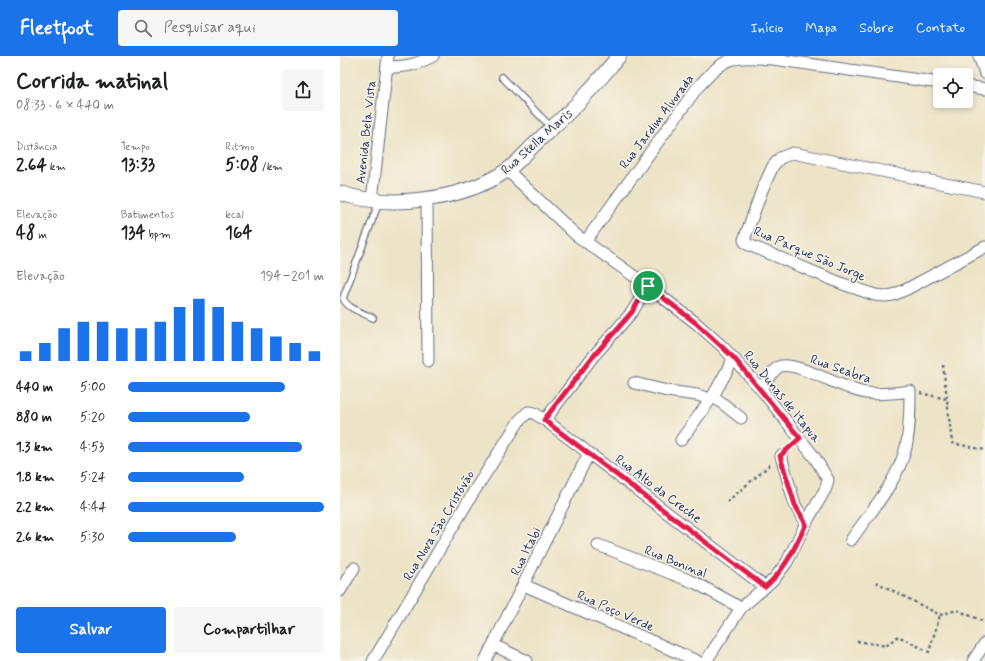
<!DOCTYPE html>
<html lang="pt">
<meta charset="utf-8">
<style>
:root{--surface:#fff;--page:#f6f6f6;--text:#202124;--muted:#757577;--accent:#1a73e8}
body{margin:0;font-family:Mynerve,sans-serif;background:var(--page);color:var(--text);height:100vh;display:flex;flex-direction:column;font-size:15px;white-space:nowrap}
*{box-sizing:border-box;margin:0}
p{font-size:13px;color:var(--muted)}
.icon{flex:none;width:22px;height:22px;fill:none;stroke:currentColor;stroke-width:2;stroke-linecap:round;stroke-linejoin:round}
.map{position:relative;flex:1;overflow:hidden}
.sheet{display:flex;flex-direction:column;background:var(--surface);width:340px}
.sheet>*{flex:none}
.tools{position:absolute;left:593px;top:12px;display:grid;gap:8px}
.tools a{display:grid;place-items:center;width:40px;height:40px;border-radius:4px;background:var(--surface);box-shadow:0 2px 6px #0003;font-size:20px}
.pin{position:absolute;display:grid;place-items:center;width:34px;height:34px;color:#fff;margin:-17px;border:2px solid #fff;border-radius:50%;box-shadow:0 1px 4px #0007}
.round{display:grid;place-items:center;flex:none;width:42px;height:42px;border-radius:4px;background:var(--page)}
.head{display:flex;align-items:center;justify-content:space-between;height:68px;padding:0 16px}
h1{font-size:22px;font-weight:800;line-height:30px}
.figures{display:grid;grid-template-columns:repeat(3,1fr);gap:6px;height:68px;padding:4px 16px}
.figures div{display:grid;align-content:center}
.figures b{font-size:17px;font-weight:800}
.figures small{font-size:11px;font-weight:400}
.figures p{font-size:11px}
.chart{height:112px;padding:8px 16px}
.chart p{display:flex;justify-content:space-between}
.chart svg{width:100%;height:72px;margin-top:4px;stroke:var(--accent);stroke-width:6}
.button{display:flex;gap:8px;margin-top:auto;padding:8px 16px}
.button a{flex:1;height:46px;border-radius:4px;background:var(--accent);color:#fff;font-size:16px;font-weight:800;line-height:46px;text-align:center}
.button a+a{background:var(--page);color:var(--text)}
ul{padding:0 16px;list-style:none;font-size:13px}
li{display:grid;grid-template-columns:64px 48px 1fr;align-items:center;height:30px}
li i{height:10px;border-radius:5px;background:var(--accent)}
header{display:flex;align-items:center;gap:24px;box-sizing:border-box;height:56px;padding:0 20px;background:var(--accent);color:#fff}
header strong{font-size:19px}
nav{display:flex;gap:22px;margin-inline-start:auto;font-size:14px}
.search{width:280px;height:36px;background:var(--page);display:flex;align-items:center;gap:10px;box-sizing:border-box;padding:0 14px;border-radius:4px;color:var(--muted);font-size:15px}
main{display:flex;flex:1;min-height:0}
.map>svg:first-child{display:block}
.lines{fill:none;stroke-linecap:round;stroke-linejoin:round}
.service-casing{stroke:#646e82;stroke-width:8}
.minor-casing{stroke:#646e82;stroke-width:13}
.tertiary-casing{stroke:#646e82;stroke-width:16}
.path{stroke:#646e82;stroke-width:2.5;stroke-dasharray:3 3;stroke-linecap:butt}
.service{stroke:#fff;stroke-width:5.5}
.minor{stroke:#fff;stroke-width:11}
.tertiary{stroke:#fff;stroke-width:14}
.route-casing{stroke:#fff;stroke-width:8}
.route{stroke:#e11d48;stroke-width:5}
.labels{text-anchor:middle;stroke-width:3;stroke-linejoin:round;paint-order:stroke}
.street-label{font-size:13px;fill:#1b2f5e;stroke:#f7f3e8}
</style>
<header>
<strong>Fleetfoot</strong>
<div class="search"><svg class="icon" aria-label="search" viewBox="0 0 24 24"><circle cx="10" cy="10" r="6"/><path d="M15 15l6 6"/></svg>Pesquisar aqui</div>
<nav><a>Início</a><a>Mapa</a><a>Sobre</a><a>Contato</a></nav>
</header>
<main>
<section class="sheet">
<div class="head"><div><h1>Corrida matinal</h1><p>08:33 · 6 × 440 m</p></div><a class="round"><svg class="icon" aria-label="share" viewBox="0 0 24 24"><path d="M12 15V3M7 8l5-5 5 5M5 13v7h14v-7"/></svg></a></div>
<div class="figures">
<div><p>Distância</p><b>2.64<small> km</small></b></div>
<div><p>Tempo</p><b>13:33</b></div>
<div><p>Ritmo</p><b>5:08<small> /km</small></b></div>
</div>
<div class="figures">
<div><p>Elevação</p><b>48<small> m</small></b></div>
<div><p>Batimentos</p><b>134<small> bpm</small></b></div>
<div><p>kcal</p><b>164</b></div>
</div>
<div class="chart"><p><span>Elevação</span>194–201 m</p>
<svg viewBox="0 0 160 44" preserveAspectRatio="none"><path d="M5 44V38M15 44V33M25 44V24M35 44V20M45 44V20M55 44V24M65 44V24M75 44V20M85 44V11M95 44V6M105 44V11M115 44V20M125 44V24M135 44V29M145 44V33M155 44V38"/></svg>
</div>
<ul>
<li><b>440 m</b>5:00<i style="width:80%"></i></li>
<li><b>880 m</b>5:20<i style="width:62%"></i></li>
<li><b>1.3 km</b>4:53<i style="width:89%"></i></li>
<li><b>1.8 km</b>5:24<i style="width:59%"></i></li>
<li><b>2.2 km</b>4:44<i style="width:100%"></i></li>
<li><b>2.6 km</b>5:30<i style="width:55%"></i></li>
</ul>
<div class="button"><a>Salvar</a><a>Compartilhar</a></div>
</section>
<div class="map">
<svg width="645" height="605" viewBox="0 0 645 605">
<rect width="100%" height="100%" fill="#f7f3e8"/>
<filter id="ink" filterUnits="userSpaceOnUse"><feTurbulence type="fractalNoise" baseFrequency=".025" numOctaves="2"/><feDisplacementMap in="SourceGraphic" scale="8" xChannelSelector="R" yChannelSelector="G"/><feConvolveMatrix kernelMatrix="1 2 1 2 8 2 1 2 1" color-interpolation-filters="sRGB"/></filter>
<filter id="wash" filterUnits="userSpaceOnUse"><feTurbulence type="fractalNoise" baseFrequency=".012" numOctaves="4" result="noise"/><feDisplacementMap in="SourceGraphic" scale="16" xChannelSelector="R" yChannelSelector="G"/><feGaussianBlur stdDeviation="0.9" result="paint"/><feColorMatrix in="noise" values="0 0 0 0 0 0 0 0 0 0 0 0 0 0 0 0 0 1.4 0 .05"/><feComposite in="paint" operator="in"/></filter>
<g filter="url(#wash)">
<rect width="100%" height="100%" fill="#ede3c6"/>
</g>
<g filter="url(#ink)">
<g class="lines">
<g class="service-casing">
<path id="service" d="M162,21L212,72
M33,262C24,257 7,253 3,242L39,146"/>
</g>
<g class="minor-casing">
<path id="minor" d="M639,0L645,17
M47,11C67,11 75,9 93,0
M626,30L645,33
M167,114L236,179L308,230L356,267L383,291L421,333L475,402L487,422L488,424L486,432L466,467L447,506L435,522L401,552L366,605
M645,136L453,97L440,102L433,110L422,134L404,184L405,186L409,189L503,228L535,239L545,240L553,239L567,233L645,191
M32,144L48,0
M87,144L88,305
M245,186L357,32C386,0 390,0 433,3L600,27
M294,327L327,335L357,339L371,343
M421,333C424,328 435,311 441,310C458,306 505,334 526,337C540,339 555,337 570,335C570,354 570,373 566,391C558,425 531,455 511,484
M373,340L401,362
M205,364L251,303L292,256L308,230
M341,384L373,340L394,302
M441,400L455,449L466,467
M258,489L356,527L401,552
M184,529L357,605
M0,535L14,512
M153,589L187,605
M33,605L133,437L179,365L188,356L194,357L205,364L425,531
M145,605L249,397
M633,605L645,587"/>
</g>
<g class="tertiary-casing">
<path id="tertiary" d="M0,137C50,154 122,144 166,115C178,107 187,95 197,86C213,70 231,56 245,39C257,27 268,13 279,0"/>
</g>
<path class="path" d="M603,309L612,387L645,394
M580,337L607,343
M387,446L432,407
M536,526L600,559L617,554L645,566
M517,585L546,590L558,580L589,596L600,559"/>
<use href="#service" class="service"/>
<use href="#minor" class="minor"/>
<use href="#tertiary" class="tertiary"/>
</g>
</g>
<g class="lines" filter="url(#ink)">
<g class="route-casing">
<path id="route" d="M308,230L356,267L394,302L460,382L440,400L455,449L466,468C455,491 446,513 425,531L204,364L251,303L292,256Z"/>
</g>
<use href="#route" class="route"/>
</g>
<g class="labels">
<g class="street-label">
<text transform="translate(316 65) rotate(-53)" y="5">Rua Jardim Alvorada</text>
<text transform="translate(25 76) rotate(-84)" y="5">Avenida Bela Vista</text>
<text transform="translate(196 85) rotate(-42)" y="5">Rua Stella Maris</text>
<text transform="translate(470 197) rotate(23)" y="5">Rua Parque São Jorge</text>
<text transform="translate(501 312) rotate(19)" y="5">Rua Seabra</text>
<text transform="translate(443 340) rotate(51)" y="5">Rua Dunas de Itapua</text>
<text transform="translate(319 432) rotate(37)" y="5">Rua Alto da Creche</text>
<text transform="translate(98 469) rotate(-59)" y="5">Rua Nova São Cristóvão</text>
<text transform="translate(185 495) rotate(-64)" y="5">Rua Itabi</text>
<text transform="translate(336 505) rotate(22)" y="5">Rua Boninal</text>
<text transform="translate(276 554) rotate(24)" y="5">Rua Poço Verde</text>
</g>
</g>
</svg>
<div class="tools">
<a><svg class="icon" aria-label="locate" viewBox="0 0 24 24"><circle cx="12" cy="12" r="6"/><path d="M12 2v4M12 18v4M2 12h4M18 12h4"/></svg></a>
</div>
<div class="pin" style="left:308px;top:230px;background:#1e9e55"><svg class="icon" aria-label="arrive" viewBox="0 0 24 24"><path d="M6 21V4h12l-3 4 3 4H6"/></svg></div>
</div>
</main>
